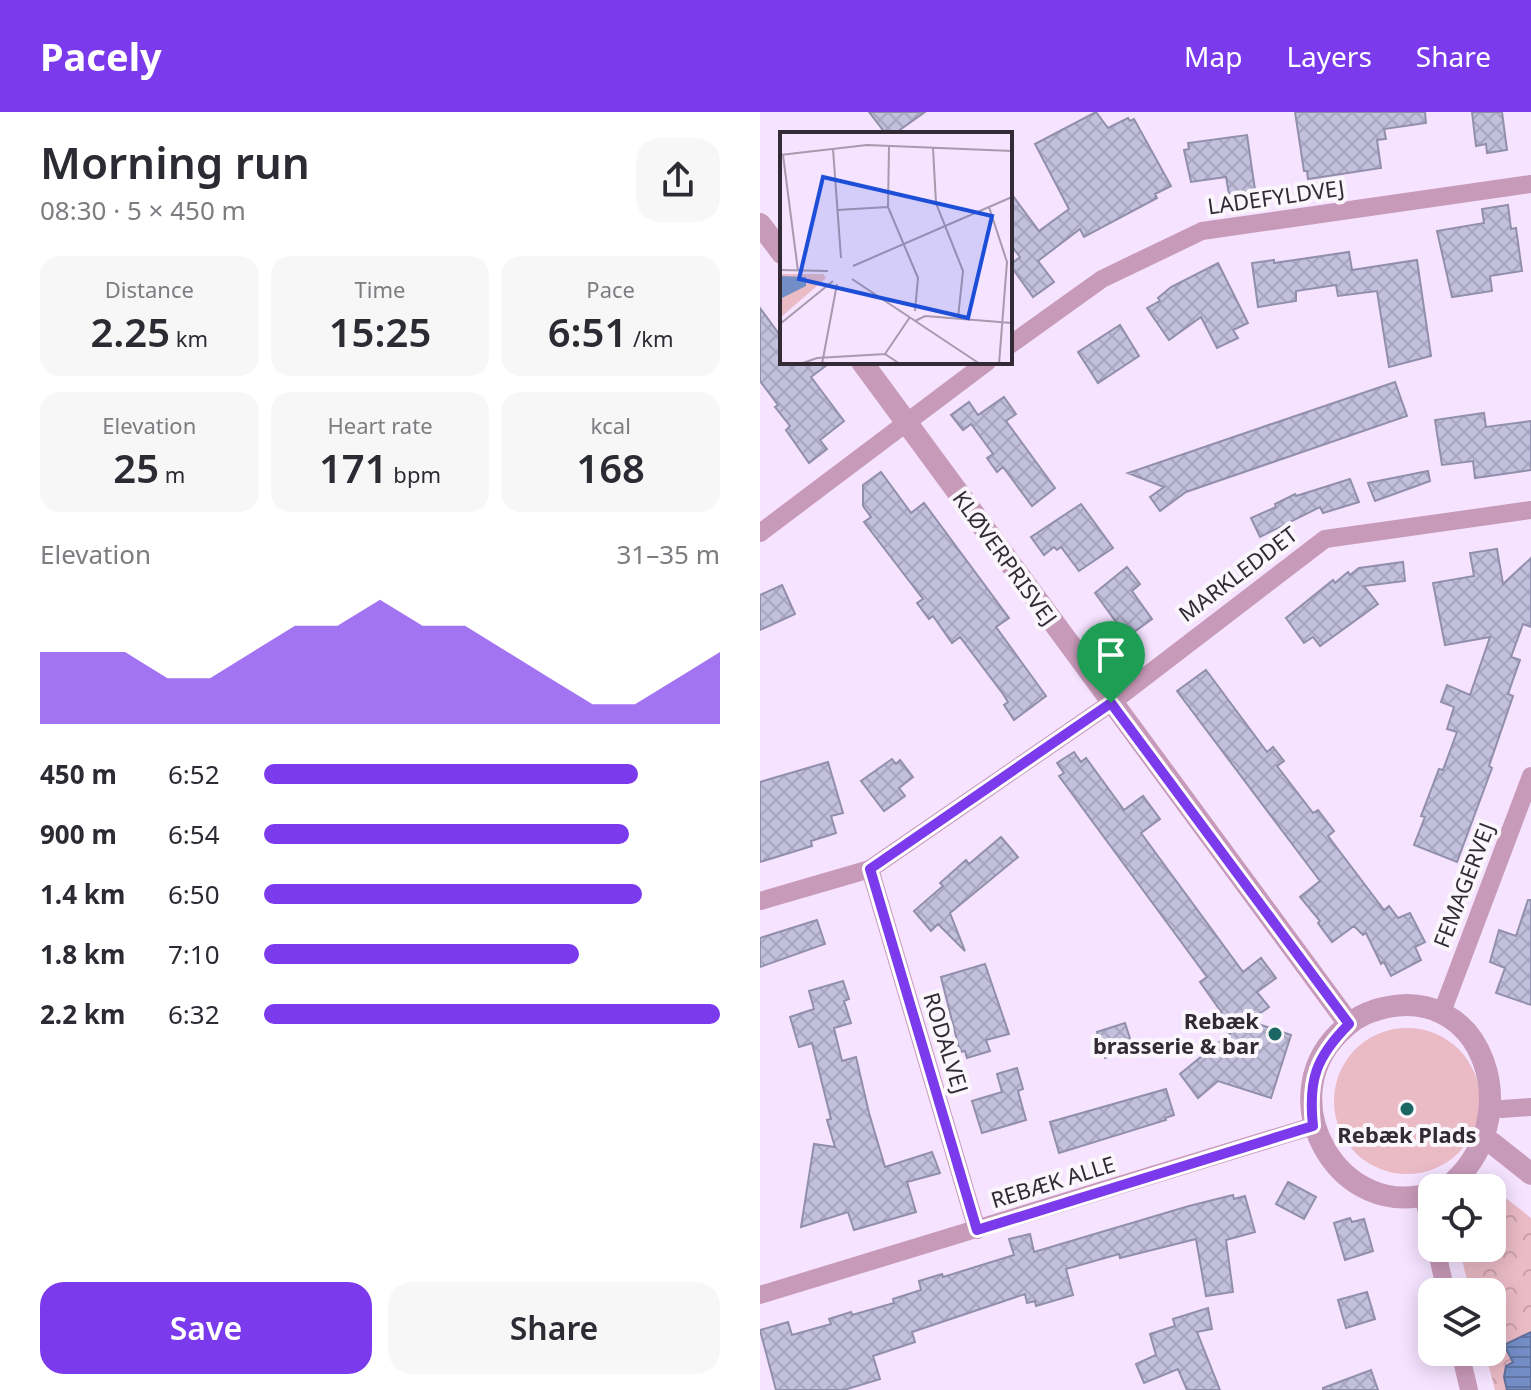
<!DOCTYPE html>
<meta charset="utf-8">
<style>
:root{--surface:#fff;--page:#f7f7f7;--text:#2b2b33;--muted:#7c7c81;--accent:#7c3aed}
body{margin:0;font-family:"Noto Sans",sans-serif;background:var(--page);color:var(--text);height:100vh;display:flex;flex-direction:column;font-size:30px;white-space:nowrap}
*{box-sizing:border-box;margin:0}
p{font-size:26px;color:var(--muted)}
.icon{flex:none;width:44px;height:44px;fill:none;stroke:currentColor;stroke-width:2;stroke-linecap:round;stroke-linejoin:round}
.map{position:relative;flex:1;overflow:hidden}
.details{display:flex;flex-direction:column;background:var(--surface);width:760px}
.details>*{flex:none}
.controls{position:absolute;left:658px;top:1062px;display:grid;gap:16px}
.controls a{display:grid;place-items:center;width:88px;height:88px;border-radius:16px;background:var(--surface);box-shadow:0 4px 20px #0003;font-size:40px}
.pin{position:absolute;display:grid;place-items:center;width:68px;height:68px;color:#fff;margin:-82px -34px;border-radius:50% 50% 50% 0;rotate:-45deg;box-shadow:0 0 8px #0007}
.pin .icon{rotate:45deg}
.round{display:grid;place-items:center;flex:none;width:84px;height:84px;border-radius:24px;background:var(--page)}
.summary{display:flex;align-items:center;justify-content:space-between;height:136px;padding:0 40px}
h1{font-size:44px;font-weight:600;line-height:60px}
.figures{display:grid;grid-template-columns:repeat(3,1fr);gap:12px;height:136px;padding:8px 40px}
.figures div{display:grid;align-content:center;border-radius:20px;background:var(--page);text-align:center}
.figures b{font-size:40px;font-weight:600}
.figures small{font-size:22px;font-weight:400}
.figures p{font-size:22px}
.chart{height:224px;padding:16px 40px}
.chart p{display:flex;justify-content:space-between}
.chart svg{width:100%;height:144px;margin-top:8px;fill:var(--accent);opacity:.7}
.cta{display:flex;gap:16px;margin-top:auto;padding:16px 40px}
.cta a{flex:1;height:92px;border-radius:24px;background:var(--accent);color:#fff;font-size:32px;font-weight:600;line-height:92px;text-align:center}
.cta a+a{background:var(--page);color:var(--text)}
ul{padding:0 40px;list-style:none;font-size:26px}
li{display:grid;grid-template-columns:128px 96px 1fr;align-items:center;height:60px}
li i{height:20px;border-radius:10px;background:var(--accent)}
header{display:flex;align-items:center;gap:48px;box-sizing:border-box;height:112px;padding:0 40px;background:var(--accent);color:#fff}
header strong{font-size:38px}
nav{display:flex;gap:44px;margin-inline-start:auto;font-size:28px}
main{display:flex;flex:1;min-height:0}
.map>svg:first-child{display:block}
.grass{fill:#eabac5}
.park{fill:url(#park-crowns)}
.water{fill:url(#water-rules);stroke:#60709b;stroke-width:2}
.building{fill:url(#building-cross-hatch);stroke:#918fab;stroke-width:2}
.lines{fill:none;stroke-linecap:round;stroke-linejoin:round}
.minor{stroke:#c89ab9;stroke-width:18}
.tertiary{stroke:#c89ab9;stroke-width:22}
.route-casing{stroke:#fff;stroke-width:16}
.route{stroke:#7c3aed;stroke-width:10}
.poi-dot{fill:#1b6763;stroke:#faf6fc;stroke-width:3}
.labels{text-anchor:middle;stroke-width:8;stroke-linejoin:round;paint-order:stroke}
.street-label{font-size:22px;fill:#322b35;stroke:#faf6fc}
.poi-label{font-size:22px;font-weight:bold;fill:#322b35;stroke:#faf6fc;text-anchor:end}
.inset-road{fill:none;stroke:#a799ae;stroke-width:2}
.view{fill:#1d4ed8;fill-opacity:0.15;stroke:#1d4ed8;stroke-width:4}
.inset-edge{fill:none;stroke:#322b35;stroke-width:4}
</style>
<header>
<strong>Pacely</strong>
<nav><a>Map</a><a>Layers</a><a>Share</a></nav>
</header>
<main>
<section class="details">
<div class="summary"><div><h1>Morning run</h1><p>08:30 · 5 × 450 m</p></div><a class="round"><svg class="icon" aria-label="share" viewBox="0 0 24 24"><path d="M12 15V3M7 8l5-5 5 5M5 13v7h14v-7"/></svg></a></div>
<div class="figures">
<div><p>Distance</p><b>2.25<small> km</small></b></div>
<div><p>Time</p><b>15:25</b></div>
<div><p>Pace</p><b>6:51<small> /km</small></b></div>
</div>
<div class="figures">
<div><p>Elevation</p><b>25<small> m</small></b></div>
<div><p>Heart rate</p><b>171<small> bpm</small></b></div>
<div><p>kcal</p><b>168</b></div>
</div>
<div class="chart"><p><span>Elevation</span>31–35 m</p>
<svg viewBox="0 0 160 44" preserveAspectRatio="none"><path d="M0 44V22L10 22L20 22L30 30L40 30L50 22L60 14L70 14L80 6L90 14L100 14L110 22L120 30L130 38L140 38L150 30L160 22V44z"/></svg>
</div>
<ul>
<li><b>450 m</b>6:52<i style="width:82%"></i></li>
<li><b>900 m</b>6:54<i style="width:80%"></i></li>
<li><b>1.4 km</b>6:50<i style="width:83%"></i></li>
<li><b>1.8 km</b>7:10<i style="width:69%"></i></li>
<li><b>2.2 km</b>6:32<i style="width:100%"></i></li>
</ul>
<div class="cta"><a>Save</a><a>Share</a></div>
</section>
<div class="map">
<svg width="771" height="1278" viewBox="0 0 771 1278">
<defs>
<pattern id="park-crowns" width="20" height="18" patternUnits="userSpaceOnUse" patternTransform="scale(2)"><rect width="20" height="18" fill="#eabac5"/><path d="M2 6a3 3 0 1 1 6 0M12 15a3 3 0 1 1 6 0" fill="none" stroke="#c9a0aa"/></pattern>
<pattern id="water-rules" width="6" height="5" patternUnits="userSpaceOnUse" patternTransform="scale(2)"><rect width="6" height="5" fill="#738ec7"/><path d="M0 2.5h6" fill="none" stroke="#5f74a2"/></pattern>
<pattern id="building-cross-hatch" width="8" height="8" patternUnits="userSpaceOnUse" patternTransform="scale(2)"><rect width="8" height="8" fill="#c3c0de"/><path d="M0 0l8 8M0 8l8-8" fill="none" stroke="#a8a5bf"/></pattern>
</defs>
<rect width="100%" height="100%" fill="#f5e3ff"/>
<path class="grass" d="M574 989a73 73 0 1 1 146 0a73 73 0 1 1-146 0Z"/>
<path class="park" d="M732,1085L747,1087L771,1106V1278H735L725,1240H732V1180H710L699,1136H732Z"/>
<path class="water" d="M771,1220V1278H747L744,1265L746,1254L753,1250L744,1233Z"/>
<path class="building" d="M109,0H165L134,22H126Z
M336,0L348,16L368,6L370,9L374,7L411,74L395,82L397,86L324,125L320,117L278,149L294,170L273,185L250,153L260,145L250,132V80L279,119L309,97L275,32Z
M535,0H665L666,11L624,17L626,27L617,28L621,56L548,67L547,59H544Z
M712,0H742L747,38L727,41L726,32L716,34Z
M487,23L495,78L469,82L466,65L431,70L424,38L429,37L428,31Z
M748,93L751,117L756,116L762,159L730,164L732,179L692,185L677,119L724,111L722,97Z
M589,140L592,158L657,148L671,244L629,255L617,179L578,184L576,173L536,179V189L498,195L492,151L514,148V151Z
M458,151L488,211L473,218L478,226L457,236L441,205L409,228L387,196L400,189L398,186L411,175Z
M0,196L22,226V250H71L51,265L84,309L60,328L67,337L49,351L26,318L30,314L15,295L18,293L0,269Z
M360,213L379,244L338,271L318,240Z
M635,270L647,304L426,380L400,399L390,385L404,375L368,361Z
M244,285L256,302L246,309L295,376L272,394L243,355L237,360L227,346L233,342L211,312L203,318L191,303L209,290L218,303Z
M724,301L726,315L771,309V358L715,366L713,349L682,353L675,308Z
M668,359L670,369L615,389L608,371Z
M121,360L151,401L164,391L249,506L236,515L286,584L254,608L244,593L248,590L243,582L200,525L192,531L173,504L169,507L157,491L163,487L104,410L111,405L103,394V373Z
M590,367L599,390L563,401L560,395L500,425L491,406L516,395L515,392L535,382L536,384Z
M321,392L353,436L319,459L301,435L297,438L294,435L284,443L271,425Z
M737,437L743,472L771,446V515L763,512L751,545L760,548L748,582L753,584L729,654L732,656L697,750L654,733L665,705L661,704L679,657L683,658L697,620L687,617L694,595L681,590L687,573L710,583L730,525L685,533L673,471L714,464L710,441Z
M643,450L645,469L604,474L618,492L560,534L553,525L544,531L526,506L573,468L575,471L588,460L590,463L599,456Z
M367,455L380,472L372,479L392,507L367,525L335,481Z
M22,473L35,502L0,518V483Z
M446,558L507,640L513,635L524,649L517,654L553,701L558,698L574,719L568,724L624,798L629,794L638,806L650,801L665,830L655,835L661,848L631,864L624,850L621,852L606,821L603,823L594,814L572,830L558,811L560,809L540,785L560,769L417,579Z
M314,640L321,650L326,646L364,698L383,684L400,707L381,721L483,860L501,846L516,866L497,880L509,895L489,909L531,923L511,986L458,969L438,986L420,962L474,918L440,870L447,865L299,664L304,661L297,651Z
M132,647L136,652L140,648L153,665L139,676L145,684L124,699L101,669Z
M68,650L83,701L71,704L76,721L51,729L52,734L0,750V670Z
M241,725L258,745L190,801L205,839L178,812L171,819L154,799L183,774L180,771L206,748L209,752Z
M768,788H771V893L736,881L745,856L730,850L739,818L756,824Z
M57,808L65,832L0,855V826Z
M225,852L249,922L226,928L230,939L207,946L205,939L200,940L181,865Z
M83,869L89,887L84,889L91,911L74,916L82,949L96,945L109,1001L125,1055L172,1040L180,1061L147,1070L156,1100L94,1118L88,1100L41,1115L54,1032L75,1035L67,1008L71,1007L52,931L39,935L30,905L54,897L49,879Z
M365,911L373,936L345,946L337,920Z
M257,956L263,977L258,979L266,1008L222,1021L212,989L242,980L237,962Z
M406,977L414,1003L405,1006L406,1008L299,1041L290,1010Z
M528,1070L556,1085L544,1107L516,1092Z
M473,1083L474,1087L485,1084L495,1120L466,1128L473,1180L446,1184L436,1127L360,1146L359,1142L306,1157L313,1183L276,1194L275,1189L267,1191L265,1182L152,1220L155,1230L113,1244L120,1267L84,1278H16L0,1218L28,1210L32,1223L71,1212L69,1207L91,1200L92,1203L134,1191L133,1187L161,1178L159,1169L182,1162L183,1165L254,1143L249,1127L270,1122L274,1140L429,1094Z
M590,1106L592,1110L604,1107L613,1139L585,1148L574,1111Z
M607,1180L615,1207L586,1216L578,1188Z
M448,1196L452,1217L437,1220L460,1278H427L418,1257L384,1271L376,1252L396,1243L390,1222L415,1214L413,1207Z
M611,1258L618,1278H563V1276Z"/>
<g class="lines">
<path class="minor" d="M250,233L342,167L442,119L771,72
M0,421L227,250
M110,757L217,1118
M0,789L110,757L351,591L565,427L771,398
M682,900L771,664
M742,997L771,995
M663,1083L672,1120
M676,1136L686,1180
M0,1183L553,1014
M700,1240L709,1278"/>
<path class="tertiary" d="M0,112L22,141
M102,250L589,912
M732,1031L771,1062
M672,1081C580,1110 511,990 578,922C588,912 599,903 613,899C725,862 771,1011 686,1076"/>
</g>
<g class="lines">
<g class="route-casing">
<path id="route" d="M351,591L589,912C556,945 548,968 553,1014L217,1118L110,757Z"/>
</g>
<use href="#route" class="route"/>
</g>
<g class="poi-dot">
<circle cx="515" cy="922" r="8"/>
<circle cx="647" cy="997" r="8"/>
</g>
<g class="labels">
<g class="street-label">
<text transform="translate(516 85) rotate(-8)" y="8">LADEFYLDVEJ</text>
<text transform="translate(245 446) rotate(54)" y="8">KLØVERPRISVEJ</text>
<text transform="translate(478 462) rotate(-37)" y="8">MARKLEDDET</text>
<text transform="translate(704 773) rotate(-69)" y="8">FEMAGERVEJ</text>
<text transform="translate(186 931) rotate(73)" y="8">RODALVEJ</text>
<text transform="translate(293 1070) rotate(-17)" y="8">REBÆK ALLE</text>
</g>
<g class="poi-label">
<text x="499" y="917">Rebæk<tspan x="499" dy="25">brasserie &amp; bar</tspan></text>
<text x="647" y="1031" text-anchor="middle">Rebæk Plads</text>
</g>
</g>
<g transform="translate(20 20)">
<rect width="232" height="232" fill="#f5e3ff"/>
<path d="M0,142H43L46,146L0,186Z" fill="#eabac5"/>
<path d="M0,144L26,145V154L0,167Z" fill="#738ec7"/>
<path class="inset-road" d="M109,14L108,75L138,146L135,179M153,16L156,71L183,139L178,186M53,17L61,126M0,23L87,13L232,19M3,23L18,139M209,75L227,130L219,232M57,78L108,75M73,134L232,65M0,138L48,139M72,147L200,232M135,189L145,184L232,191M0,192L53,149M105,222L130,185M20,232L37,226L105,222L120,232M42,232L57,152"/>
<path class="view" d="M43,45L212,84L188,186L19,147Z"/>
<rect width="232" height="232" class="inset-edge"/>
</g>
</svg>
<div class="controls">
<a><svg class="icon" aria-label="locate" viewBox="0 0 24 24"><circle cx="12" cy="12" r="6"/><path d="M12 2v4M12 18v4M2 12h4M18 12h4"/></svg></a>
<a><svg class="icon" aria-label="layers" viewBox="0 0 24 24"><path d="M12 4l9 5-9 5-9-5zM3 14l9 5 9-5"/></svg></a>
</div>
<div class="pin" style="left:351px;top:591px;background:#1e9e55"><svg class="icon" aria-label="arrive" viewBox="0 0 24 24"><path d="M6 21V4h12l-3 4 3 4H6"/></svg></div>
</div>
</main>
